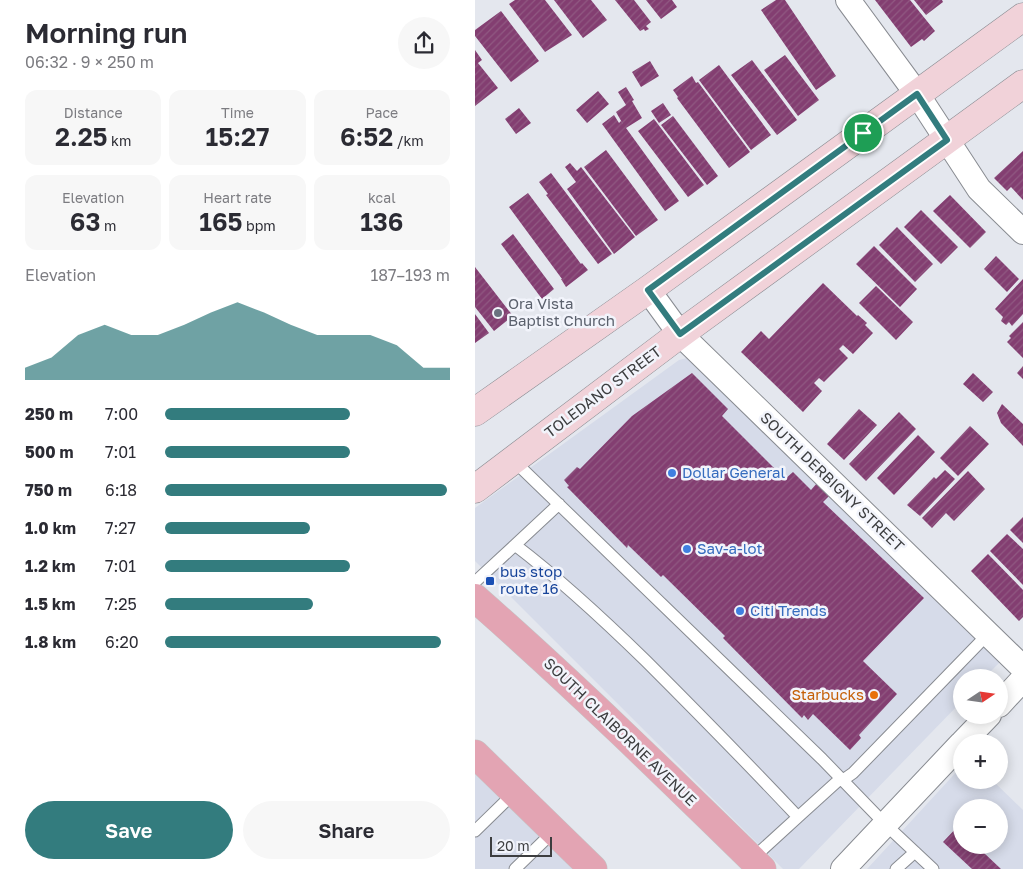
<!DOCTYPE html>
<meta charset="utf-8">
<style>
:root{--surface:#fff;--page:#f7f7f7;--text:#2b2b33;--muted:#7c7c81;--accent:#337c7e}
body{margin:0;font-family:"Golos Text",sans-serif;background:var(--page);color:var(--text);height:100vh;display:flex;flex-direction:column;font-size:19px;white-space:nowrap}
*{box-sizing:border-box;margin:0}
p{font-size:16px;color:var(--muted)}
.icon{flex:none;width:28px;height:28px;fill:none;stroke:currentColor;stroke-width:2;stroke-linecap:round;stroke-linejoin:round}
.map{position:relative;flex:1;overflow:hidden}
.panel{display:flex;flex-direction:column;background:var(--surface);width:475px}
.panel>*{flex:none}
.needle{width:32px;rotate:77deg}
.controls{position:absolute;left:478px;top:669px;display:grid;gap:10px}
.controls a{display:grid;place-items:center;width:55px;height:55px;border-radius:50%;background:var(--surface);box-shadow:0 2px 12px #0003;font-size:25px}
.scale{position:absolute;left:15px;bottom:12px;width:62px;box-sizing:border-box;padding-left:5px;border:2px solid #3c3d3f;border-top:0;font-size:14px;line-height:18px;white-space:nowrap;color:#3c3d3f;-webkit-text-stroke:4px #f2f4fb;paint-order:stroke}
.pin{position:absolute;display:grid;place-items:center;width:42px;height:42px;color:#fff;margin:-21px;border:2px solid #fff;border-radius:50%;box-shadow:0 1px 5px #0007}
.round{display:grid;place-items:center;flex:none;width:52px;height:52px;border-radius:26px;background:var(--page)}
.head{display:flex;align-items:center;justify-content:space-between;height:85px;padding:0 25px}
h1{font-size:28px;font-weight:600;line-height:38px}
.stats{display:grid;grid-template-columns:repeat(3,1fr);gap:8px;height:85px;padding:5px 25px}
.stats div{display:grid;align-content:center;border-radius:12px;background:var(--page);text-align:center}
.stats b{font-size:25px;font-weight:600}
.stats small{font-size:14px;font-weight:400}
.stats p{font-size:14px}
.chart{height:140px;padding:10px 25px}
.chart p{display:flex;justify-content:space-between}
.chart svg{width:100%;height:90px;margin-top:5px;fill:var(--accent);opacity:.7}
.action{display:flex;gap:10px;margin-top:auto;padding:10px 25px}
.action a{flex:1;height:58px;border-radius:30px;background:var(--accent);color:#fff;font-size:20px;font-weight:600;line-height:58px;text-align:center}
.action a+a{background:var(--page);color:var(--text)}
ul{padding:0 25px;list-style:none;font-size:16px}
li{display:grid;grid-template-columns:80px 60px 1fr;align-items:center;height:38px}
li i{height:12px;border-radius:6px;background:var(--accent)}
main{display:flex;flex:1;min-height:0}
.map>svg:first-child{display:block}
.built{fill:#d6dbe9;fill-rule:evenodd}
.building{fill:url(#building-hatch)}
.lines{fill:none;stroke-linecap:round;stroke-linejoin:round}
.lane-casing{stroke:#888b91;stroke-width:13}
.street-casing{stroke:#888b91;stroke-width:26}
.secondary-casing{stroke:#888b91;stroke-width:29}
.primary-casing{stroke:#c4c5c5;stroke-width:29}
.lane{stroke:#fff;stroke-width:11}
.street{stroke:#fff;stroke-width:24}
.secondary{stroke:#f1d2d9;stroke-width:28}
.primary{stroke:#e3a4b3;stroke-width:28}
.route-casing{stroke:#fff;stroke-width:10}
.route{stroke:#337c7e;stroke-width:6}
.worship-dot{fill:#6b7280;stroke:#f2f4fb;stroke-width:2}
.shop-dot{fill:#3f7fe0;stroke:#f2f4fb;stroke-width:2}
.transit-dot{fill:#1a4fb4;stroke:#f2f4fb;stroke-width:2}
.food-dot{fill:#e8710a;stroke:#f2f4fb;stroke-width:2}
.labels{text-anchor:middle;stroke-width:5;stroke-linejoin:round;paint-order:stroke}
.worship-label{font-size:15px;fill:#5b616d;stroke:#f2f4fb;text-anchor:start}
.street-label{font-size:15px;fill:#3c3d3f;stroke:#f2f4fb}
.shop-label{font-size:15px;fill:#366cbe;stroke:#f2f4fb;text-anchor:start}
.transit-label{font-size:15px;fill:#164399;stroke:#f2f4fb;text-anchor:start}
.food-label{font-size:15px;fill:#c56008;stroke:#f2f4fb;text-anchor:end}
</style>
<main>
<section class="panel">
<div class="head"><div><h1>Morning run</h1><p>06:32 · 9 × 250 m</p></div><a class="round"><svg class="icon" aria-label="share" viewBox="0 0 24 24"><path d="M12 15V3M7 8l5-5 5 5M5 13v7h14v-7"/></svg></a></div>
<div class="stats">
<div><p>Distance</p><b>2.25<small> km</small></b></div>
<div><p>Time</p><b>15:27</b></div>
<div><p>Pace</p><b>6:52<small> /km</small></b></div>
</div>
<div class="stats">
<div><p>Elevation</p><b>63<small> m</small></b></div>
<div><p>Heart rate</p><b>165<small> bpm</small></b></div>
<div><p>kcal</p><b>136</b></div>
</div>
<div class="chart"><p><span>Elevation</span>187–193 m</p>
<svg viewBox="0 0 160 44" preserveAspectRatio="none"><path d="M0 44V38L10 33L20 22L30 17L40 22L50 22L60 17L70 11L80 6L90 11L100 17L110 22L120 22L130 22L140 27L150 38L160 38V44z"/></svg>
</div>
<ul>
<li><b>250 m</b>7:00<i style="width:65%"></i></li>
<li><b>500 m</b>7:01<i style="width:65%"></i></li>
<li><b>750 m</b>6:18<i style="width:99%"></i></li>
<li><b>1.0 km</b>7:27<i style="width:51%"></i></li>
<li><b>1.2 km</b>7:01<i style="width:65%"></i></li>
<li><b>1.5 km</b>7:25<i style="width:52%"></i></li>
<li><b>1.8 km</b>6:20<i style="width:97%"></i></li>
</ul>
<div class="action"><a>Save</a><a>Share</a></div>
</section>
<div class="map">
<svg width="548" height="869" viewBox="0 0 548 869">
<defs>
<pattern id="building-hatch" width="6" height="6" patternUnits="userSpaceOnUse" patternTransform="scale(1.25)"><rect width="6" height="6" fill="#833e71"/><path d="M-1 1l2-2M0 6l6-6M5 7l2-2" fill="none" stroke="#905982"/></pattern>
</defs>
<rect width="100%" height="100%" fill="#e4e7ee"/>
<path class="built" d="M212,358L221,363L528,659L510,677L486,678V702L324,869H308L0,561V508L204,360Z
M486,767V780H517L548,810V869H392ZM486,808H524V845H486Z
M0,774L99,869H0Z"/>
<path class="building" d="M40,0H70L97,35L70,52L34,4Z
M79,0H116L132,20L108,38Z
M140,0H159L176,22L171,26L174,29L170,31L169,29L165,31Z
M171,0H197L202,7L186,19Z
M301,0H310L361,76L341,90L286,10Z
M400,0H435L460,31L449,41L447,39L436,47Z
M439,0H467L468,2L451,15Z
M26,11L64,61L36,82L0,36V30Z
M0,50L7,60L3,63L23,88L0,106Z
M310,55L344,100L323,116L289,70Z
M277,60L322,120L302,135L256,75Z
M175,61L184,76L166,87L157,72Z
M244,65L296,135L276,150L224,80Z
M217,76L221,83L223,82L275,152L254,168L202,98L203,97L198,90Z
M151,87L159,100L157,101L167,118L151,128L204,201L190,211L127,124L139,115L144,123L146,121L149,126L141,112L151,105L143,92Z
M123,91L134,104L112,123L101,110Z
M188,103L196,115L184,123L176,111Z
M44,108L56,123L41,134L30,119Z
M198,116L243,176L232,185L186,125Z
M179,119L229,185L213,197L163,131Z
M131,150L183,220L161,236L109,167Z
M548,151V200L536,187L532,191L519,178Z
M95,163L102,171L106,167L160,237L139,254L92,189L101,182L90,167Z
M76,173L137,254L123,264L71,195L73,194L64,182Z
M53,193L106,264L107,263L113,270L91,287L86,279H87L34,207Z
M475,195L511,232L495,248L458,211Z
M446,210L483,247L466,264L429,227Z
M422,227L458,264L440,282L404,245Z
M38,234L79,289L67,299L26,244Z
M399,246L442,289L425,307L381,264Z
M521,256L544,279L532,292L509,269Z
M0,267L38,316L19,331L0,307Z
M548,279V314L537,326L534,322L531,325L526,321L528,317L520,309Z
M348,283L382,316L383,315L392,323L390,325L398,333L378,354L368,345L364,349L373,358L349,382L344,378L339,383L347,391L328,412L266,352L286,331L294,339Z
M401,286L438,322L421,340L384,303Z
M0,314L14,333L0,343Z
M548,322V358L532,342L536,338L534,336Z
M548,366V379L542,373Z
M217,373L253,409L247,416L310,479L318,472L336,490L342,483L355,495L348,502L449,598L388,661L422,694L384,735L386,738L375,750L338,714L333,720L329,715L327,718L248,638L250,636L188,575L186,577L153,545L152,548L92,487L94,486L89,480L102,467L105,469L157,416Z
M498,373L518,392L508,402L488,384Z
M527,404L548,424V446L526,423L522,413Z
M384,409L402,425L369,460L352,444Z
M424,412L441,429L391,481L374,464Z
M495,426L514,444L483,476L465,458Z
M443,435L460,452L419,495L402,478Z
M470,470L480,479L445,516L432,505L459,477L461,479Z
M493,471L510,489L479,521L471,513L457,528L447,518Z
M548,517V543L535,530Z
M532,534L548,549V585L515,551Z
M513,554L548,590V617L544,621L496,571Z
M486,823V845H514L508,852L526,869H497L468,842Z"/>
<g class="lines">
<g class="lane-casing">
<path id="lane" d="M38,460L347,759L410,824L458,869
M40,545L84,504
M0,582L40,545C86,580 129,620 171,661C222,712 273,764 323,817L366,778
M368,780L378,773L513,634
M0,831L40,792
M277,859L323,817
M40,869L79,831
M421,869L440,852"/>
</g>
<g class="street-casing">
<path id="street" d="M373,0L442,94L504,189L548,232
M173,290L205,334L548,668
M524,705L548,679
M488,742L514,715
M368,869L486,744"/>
</g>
<g class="secondary-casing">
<path id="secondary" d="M0,412L173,290L548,17
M0,489L205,334L548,84"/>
</g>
<g class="primary-casing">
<path id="primary" d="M0,598C99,685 193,777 287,869
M0,754L118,869"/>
</g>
<use href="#lane" class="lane"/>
<use href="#street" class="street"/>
<use href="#secondary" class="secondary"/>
<use href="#primary" class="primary"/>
</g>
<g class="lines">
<g class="route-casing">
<path id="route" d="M442,94L472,140L205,334L173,290Z"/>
</g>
<use href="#route" class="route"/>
</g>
<circle class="worship-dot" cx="23" cy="313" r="5"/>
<g class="shop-dot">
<circle cx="197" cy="473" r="5"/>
<circle cx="212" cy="549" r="5"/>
<circle cx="265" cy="611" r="5"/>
</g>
<rect class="transit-dot" x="10" y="576" width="10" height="10" rx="2.5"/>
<circle class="food-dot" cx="399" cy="695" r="5"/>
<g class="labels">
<g class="worship-label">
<text x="33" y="309">Ora Vista<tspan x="33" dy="17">Baptist Church</tspan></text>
</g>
<g class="street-label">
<text transform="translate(128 392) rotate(-37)" y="5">TOLEDANO STREET</text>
<text transform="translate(357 482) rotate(44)" y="5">SOUTH DERBIGNY STREET</text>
<text transform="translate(145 732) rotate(44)" y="5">SOUTH CLAIBORNE AVENUE</text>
</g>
<g class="shop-label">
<text x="207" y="478">Dollar General</text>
<text x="222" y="554">Sav-a-lot</text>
<text x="275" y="616">Citi Trends</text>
</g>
<g class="transit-label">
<text x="25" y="577">bus stop<tspan x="25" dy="17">route 16</tspan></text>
</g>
<g class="food-label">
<text x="389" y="700">Starbucks</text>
</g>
</g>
</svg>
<div class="controls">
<a><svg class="needle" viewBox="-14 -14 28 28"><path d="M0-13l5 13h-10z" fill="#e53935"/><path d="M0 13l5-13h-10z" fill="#7c7c81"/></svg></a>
<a>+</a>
<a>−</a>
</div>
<div class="scale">20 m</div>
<div class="pin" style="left:388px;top:133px;background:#1e9e55"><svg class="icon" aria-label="arrive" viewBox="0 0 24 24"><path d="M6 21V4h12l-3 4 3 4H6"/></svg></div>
</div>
</main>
